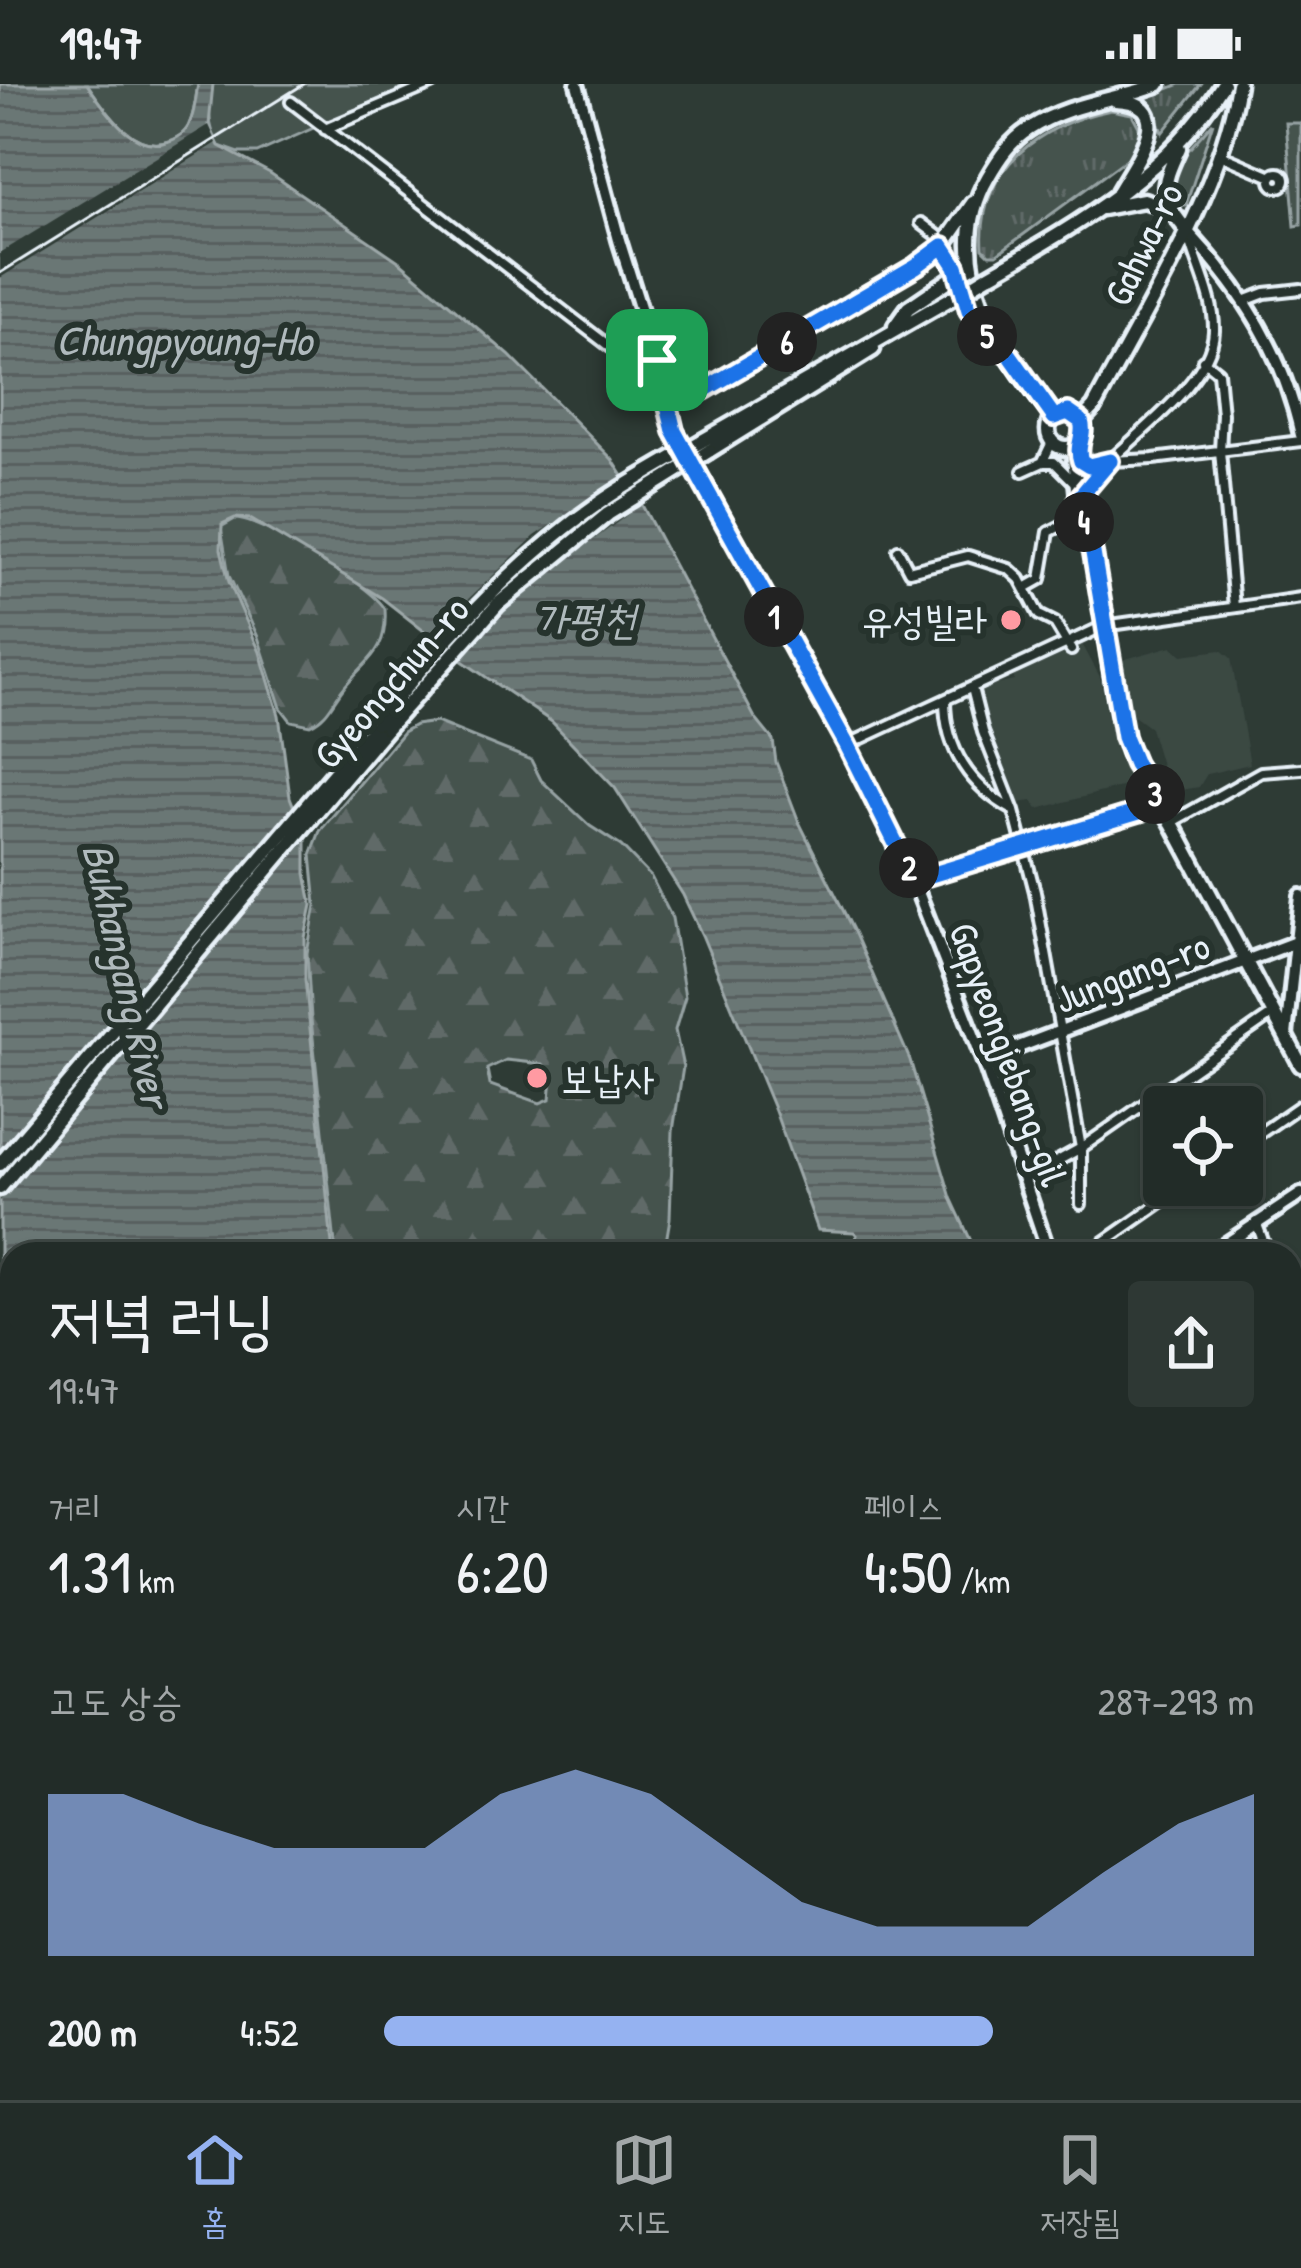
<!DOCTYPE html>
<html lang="ko">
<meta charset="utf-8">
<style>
:root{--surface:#222c28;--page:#2e3834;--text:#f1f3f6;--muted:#a2a7a8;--line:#3f4845;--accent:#95b2f1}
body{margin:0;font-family:"Patrick Hand","Poor Story",sans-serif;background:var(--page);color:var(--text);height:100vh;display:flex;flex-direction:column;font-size:45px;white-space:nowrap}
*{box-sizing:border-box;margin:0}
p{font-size:39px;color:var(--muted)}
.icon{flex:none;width:66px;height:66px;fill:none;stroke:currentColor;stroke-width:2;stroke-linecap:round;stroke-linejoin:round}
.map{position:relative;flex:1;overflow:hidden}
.panel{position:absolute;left:0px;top:1158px;width:1302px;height:858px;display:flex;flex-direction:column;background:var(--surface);border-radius:36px 36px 0 0;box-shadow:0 3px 9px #0004,0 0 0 3px var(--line)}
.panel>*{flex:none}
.tools{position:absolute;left:1143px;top:1002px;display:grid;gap:24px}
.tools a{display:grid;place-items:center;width:120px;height:120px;border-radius:12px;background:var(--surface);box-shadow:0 3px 9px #0004,0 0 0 3px var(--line);font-size:60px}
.pin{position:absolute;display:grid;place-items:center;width:102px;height:102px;color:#fff;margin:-51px;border-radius:24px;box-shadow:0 6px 18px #0006}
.km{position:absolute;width:60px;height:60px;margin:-30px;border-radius:50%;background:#222;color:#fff;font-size:33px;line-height:60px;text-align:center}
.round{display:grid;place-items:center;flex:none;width:126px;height:126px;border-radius:12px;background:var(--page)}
.head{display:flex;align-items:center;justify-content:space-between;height:204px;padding:0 48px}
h1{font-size:66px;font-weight:600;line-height:90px}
.stats{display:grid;grid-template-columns:repeat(3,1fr);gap:18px;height:204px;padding:12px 48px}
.stats div{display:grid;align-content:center}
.stats b{font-size:60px;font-weight:600}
.stats small{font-size:33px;font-weight:400}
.stats p{font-size:33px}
.chart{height:336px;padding:24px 48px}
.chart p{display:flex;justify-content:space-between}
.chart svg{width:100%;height:216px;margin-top:12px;fill:var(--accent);opacity:.7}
ul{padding:0 48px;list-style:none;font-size:39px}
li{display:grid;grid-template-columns:192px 144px 1fr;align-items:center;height:90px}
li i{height:30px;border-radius:15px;background:var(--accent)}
.status{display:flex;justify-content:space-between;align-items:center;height:84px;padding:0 60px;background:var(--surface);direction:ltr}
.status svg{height:33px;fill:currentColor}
.menu{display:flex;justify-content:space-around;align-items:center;height:168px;border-top:3px solid var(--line);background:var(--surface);font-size:33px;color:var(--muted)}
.menu a{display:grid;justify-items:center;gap:6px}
.menu .active{color:var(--accent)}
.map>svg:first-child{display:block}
.built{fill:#3b4843}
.grass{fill:url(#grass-tufts);stroke:#96a2a3;stroke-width:3}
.forest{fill:url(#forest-firs);stroke:#96a2a3;stroke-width:3;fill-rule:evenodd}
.park{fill:#45524e;stroke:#96a2a3;stroke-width:3}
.water{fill:url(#water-rules);stroke:#9da8a9;stroke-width:3}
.pier{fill:#2e3b35}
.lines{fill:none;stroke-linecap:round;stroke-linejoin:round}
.street-casing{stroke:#e8f1f8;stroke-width:16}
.secondary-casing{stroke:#e8f1f8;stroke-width:20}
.primary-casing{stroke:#e8f1f8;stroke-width:21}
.street{stroke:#26332d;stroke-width:8}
.secondary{stroke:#26332d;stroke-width:10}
.primary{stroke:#26332d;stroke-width:12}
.rail{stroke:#e8f1f8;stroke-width:3}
.primary-bridge-casing{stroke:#e8f1f8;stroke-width:21;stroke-linecap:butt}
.primary-bridge{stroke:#26332d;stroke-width:12}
.route-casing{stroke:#fff;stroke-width:24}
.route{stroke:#1a73e8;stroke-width:15}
.poi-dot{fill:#ff9aa2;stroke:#26332d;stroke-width:4.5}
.labels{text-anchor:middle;stroke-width:12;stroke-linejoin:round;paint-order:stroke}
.street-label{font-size:39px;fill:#e8f1f8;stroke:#26332d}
.poi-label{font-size:39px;fill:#e8f1f8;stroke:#26332d;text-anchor:end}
.water-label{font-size:42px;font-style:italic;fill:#b0babd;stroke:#26332d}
</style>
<div class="status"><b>19:47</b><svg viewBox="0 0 49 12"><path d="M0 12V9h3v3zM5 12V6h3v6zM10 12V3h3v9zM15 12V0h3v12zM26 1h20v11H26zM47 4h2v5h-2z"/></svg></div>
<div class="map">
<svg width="1301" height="2016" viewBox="0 0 1301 2016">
<defs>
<pattern id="grass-tufts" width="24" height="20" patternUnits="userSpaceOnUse" patternTransform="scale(3)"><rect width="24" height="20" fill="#45524e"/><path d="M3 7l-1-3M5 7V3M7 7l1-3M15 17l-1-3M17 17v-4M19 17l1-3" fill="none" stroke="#606b68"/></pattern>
<pattern id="forest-firs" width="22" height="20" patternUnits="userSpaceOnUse" patternTransform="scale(3)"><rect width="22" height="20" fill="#45524e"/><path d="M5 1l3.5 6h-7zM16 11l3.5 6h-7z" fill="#606b68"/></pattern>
<pattern id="water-rules" width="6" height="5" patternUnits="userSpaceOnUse" patternTransform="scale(3)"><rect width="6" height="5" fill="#6b7775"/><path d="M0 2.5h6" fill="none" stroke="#586060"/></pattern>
</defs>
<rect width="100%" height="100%" fill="#2e3b35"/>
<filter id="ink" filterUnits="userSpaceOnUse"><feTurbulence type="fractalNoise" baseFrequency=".00833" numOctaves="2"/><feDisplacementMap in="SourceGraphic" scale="24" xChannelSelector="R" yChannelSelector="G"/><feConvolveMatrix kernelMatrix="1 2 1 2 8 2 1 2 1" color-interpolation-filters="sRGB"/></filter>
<g filter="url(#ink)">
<path class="built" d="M1082,560L1106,604L1112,647L1136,699L1038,725L1032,717L1019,719L996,675L981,604L1014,597V591Z
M1172,562L1182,571L1221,566L1231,574L1250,680L1207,690L1199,703L1169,708L1150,644L1131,630L1122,576Z
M1301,1237V1339L1290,1344V1243Z"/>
<path class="grass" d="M1180,0H1201L1162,49L1156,31L1139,16Z
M1111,26L1132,30L1139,43L1140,61L1128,74L997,170H989L983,164C977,83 1041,40 1111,26Z
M1213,38L1186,121L1178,122L1168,111L1176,80Z"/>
<path class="forest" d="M235,435C260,434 373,502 385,525C388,571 364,576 342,606C331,621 327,633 310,641L291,637L281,624L258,553L229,492L221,443Z
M436,638L531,676L541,696L590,742L621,762L651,793L672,834L685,913L675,946L683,983L673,1047L670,1134L664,1170H336L311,935L307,869L316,821L311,771L320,747L403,648L415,641ZM506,976L543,980L552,994L550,1015L540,1019L490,1001L487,985Z
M316,2004H886L897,2009L899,2016H319Z"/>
<path class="park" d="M87,0H198C196,12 195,27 190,38C187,48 178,54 169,57C133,71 105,25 87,0Z
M213,0H413L257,69H239L219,62C207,41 208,24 213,0Z
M1286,39H1301V141L1295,142Z"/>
<path class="water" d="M0,0H87C105,25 133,71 169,57C178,54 187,48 190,38C195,27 196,12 198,0H213L209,41L219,62L270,89L400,178L509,271L612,375L643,423L755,634L773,656L776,678L799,738L855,850L910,976L951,1114L977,1170H869L853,1160L857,1151L854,1148L818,1146L775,1027L702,851L683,811L615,704L552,638L461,576L382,514L250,435L235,434L222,440L221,465L229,498L260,568L279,631L290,713L306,754V789L312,821L305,854V895L333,1170H12V2004H251L250,2016H0Z
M1197,2004H1273L1280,2016H1203Z"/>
<path class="pier" d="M209,41L217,59L0,194V169Z
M629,389L646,417L518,512L455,578L431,558L461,522L535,452Z
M298,717L311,751L0,1117V1070Z"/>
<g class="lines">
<g class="street-casing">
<path id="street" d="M291,18L639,285L669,316L709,304L917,182L943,162L937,151L921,139
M325,45L432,0
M1218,70L1272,93
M1271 96a7 7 0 1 1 14 0a7 7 0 1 1-14 0Z
M1244,217L1265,209L1301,205
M1203,276L1218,288L1222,330L1220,367L1234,523
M1043,377L1052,358
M1023,387L1043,378H1054L1075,399L1085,383L1110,377L1153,375L1301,357
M1078,414C1088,403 1098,389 1109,378C1140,347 1212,295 1214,247C1215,216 1198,184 1190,155
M898,466L909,487L968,472L1009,485L1020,495L1039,531L1055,539L1071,566
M1025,504L1041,495L1049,448L1082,431
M972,604L983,648L1014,727L1035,808L1081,1064V1120
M945,616C945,666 971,703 1013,726
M847,661L1104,542L1301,514
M1172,738L1261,688L1301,685
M914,797L1159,721
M1242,1062L1301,1021
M1025,1095L1081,1064L1273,930
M1256,1138L1268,1170
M1087,1170L1186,1101
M1290,1228L1301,1253
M1290,1349L1301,1345
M1290,1440L1301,1438
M1290,1614L1301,1611
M1290,1914L1301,1933
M902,2004L906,2016
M1078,2004L1083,2016"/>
</g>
<g class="secondary-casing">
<path id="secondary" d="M577,0L619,156L669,316L675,347L847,661L909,785L987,986L1049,1170
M1188,148C1245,209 1283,269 1301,351
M661,280L680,297L704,306
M634,281H648L655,272
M1286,951L1301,812
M984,976L1301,856
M1211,1170L1301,1110
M1290,1526L1301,1523
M304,2004L307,2016"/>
</g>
<g class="primary-casing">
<path id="primary" d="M1115,16C1182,18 1133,81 1118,108
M1179,64C1160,105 1159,113 1188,148
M973,119L943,162C966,198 968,250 1009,270
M1102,124L1144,116L1168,125
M988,192C1076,141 1169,89 1223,0
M895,242L908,224L958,190
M1048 346a18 18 0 1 1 36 0a18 18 0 1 1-36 0Z
M1054,333C999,267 939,178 988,93C999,74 1010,57 1029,45C1071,18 1114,17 1159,0
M1081,337L1094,323C1144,228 1222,105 1238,0
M702,357L957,211
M1073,362L1078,414L1093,469L1116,616L1129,669L1172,739L1301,981
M709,367L873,265
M0,1080L377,639
M0,1104L387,644"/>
</g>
<use href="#street" class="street"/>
<use href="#secondary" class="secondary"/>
<use href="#primary" class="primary"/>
<path class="rail" d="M0,189L304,0"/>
<g class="primary-bridge-casing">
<path id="primary-bridge" d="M957,211L988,192
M377,639C441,557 514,478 599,419C632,396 668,377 702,357
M387,644L498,520L608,430L709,367"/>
</g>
<use href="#primary-bridge" class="primary-bridge"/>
</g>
</g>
<g class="lines" filter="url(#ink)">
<g class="route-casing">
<path id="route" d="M943,162L956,182L969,226L993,262L1010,271L1054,333L1068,328L1081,337C1086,352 1075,361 1081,377L1089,382L1110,377L1078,415L1093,469L1124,653L1135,680L1162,721L914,796L847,661L674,347L657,276L680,297L704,306L916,182Z"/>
</g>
<use href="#route" class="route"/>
</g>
<g class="poi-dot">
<circle cx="1011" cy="536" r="12"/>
<circle cx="537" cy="994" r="12"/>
</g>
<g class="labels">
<g class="street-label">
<text transform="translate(1143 160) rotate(-64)" y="14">Gahwa-ro</text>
<text transform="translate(391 598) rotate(-49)" y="14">Gyeongchun-ro</text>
<text transform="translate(1132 888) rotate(-21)" y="14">Jungang-ro</text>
<text transform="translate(1009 970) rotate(70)" y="14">Gapyeongjebang-gil</text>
</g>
<g class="poi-label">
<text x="987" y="550">유성빌라</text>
<text x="561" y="1008" text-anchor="start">보납사</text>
</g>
<g class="water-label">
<text x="184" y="271">Chungpyoung-Ho</text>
<text x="585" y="550">가평천</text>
<text transform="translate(127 891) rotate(77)" y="15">Bukhangang River</text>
</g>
</g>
</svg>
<div class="tools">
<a><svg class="icon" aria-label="locate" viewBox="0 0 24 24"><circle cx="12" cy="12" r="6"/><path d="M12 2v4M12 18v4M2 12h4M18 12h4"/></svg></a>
</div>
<div class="pin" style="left:657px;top:276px;background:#1e9e55"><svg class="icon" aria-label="arrive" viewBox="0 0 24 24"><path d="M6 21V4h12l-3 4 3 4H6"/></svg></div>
<b class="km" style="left:774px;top:533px">1</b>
<b class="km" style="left:909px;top:784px">2</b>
<b class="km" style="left:1155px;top:710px">3</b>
<b class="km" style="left:1084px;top:438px">4</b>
<b class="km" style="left:987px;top:252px">5</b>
<b class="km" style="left:787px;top:258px">6</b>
<section class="panel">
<div class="head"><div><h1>저녁 러닝</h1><p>19:47</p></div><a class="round"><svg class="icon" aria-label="share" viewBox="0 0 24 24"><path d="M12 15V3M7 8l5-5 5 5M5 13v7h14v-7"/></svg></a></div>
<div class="stats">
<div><p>거리</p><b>1.31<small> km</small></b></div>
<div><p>시간</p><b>6:20</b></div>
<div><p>페이스</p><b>4:50<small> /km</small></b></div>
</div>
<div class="chart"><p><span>고도 상승</span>287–293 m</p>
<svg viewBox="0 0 160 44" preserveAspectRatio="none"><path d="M0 44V11L10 11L20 17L30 22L40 22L50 22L60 11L70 6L80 11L90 22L100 33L110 38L120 38L130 38L140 27L150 17L160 11V44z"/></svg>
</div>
<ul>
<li><b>200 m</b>4:52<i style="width:70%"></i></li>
</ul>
</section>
</div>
<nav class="menu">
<a class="active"><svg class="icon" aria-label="home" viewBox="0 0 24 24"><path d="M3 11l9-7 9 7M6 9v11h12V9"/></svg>홈</a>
<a><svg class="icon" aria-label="map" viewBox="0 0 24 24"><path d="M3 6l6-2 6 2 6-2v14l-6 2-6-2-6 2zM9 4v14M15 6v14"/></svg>지도</a>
<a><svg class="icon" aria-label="saved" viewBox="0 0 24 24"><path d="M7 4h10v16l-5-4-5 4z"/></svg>저장됨</a>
</nav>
